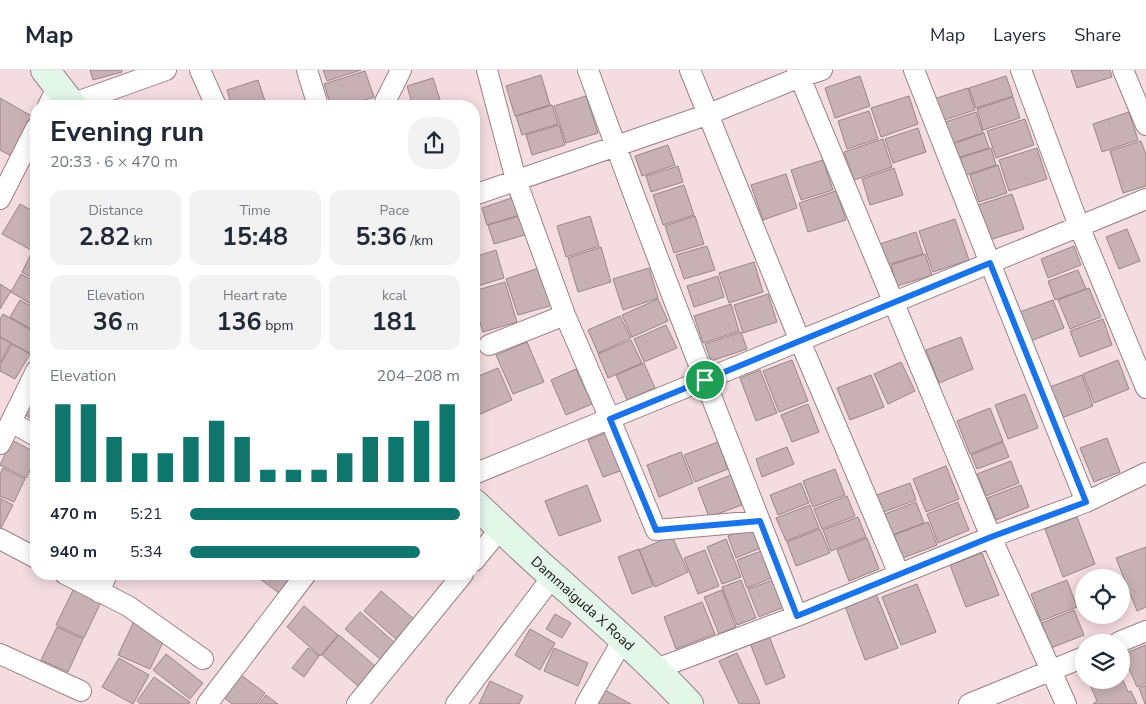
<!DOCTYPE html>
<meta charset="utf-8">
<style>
:root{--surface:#fff;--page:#f2f2f3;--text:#1f2937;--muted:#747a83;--line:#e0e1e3;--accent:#0f766e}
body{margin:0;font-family:"Nunito Sans",sans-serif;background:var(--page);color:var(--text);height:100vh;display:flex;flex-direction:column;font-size:19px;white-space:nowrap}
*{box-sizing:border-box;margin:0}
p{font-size:16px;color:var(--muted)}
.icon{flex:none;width:28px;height:28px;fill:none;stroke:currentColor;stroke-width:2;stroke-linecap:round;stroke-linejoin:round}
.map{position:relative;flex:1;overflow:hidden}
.sheet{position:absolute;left:30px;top:30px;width:450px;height:480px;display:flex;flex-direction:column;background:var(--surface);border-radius:20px;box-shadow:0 2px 12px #0003}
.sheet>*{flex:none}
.controls{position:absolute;left:1075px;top:499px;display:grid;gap:10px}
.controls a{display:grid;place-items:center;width:55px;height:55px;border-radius:50%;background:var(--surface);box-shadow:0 2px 12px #0003;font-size:25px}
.pin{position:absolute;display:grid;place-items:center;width:42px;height:42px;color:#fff;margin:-21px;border:2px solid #fff;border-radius:50%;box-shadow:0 1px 5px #0007}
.round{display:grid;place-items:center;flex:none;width:52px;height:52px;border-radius:20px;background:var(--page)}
.headline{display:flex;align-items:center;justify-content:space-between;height:85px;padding:0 20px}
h1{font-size:28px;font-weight:700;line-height:38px}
.metrics{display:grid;grid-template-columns:repeat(3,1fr);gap:8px;height:85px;padding:5px 20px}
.metrics div{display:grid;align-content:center;border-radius:12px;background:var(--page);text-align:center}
.metrics b{font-size:25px;font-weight:700}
.metrics small{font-size:14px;font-weight:400}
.metrics p{font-size:14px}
.chart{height:140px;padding:10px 20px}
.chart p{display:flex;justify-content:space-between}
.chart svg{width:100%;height:90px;margin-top:5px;stroke:var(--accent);stroke-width:6}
ul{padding:0 20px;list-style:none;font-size:16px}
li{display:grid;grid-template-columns:80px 60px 1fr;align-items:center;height:38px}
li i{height:12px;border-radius:6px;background:var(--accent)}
header{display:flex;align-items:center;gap:30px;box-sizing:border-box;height:70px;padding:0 25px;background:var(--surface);border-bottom:1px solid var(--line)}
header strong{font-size:24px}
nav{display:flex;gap:28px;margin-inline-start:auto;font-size:18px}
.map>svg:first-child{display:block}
.building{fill:#c8b1b5;stroke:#9b8589}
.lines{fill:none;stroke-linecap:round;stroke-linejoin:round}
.street-casing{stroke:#988286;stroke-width:22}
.secondary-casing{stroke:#988286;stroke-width:30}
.street{stroke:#fff;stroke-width:20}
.secondary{stroke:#e2f7e8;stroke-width:28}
.route-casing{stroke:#fff;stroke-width:10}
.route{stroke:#1a73e8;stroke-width:6}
.labels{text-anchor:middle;stroke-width:4;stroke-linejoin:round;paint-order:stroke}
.street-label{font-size:14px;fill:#170f10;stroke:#fff}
</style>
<header>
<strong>Map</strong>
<nav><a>Map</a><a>Layers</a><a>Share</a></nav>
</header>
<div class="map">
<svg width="1146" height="634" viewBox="0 0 1146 634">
<rect width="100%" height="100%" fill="#f4dce0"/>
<path class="building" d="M90,0H122V2L93,10Z
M323,0H361L327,11Z
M1071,0H1110L1112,7L1077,18Z
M365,1L374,27L345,36H331L324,14Z
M541,5L550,35L515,46L506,16Z
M860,6L870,36L835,48L825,18Z
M1006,6L1013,26L976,38L969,18Z
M433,8L442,36H413L407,16Z
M258,10L265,31L247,36H232L227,20Z
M968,18L975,40L941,51L934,29Z
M586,26L598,63L566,73L554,36Z
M909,26L918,54L881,67L871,38Z
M1013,27L1020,48L983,60L977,39Z
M0,28L35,48L13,87L0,80Z
M552,35L558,54L522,65L516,46Z
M869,41L878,69L847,79L838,51Z
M976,42L983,63L949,74L942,53Z
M1129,42L1138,70L1102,82L1093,54Z
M1025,49L1034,75L996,88L987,61Z
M559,55L565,75L532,85L526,65Z
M918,58L926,82L893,93L885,69Z
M984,63L989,78L957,88L953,74Z
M883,69L892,97L854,110L844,82Z
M1141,71L1146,85V116L1123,123L1110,81Z
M668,75L675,95L642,106L635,86Z
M991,78L996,95L963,106L957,89Z
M1037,78L1047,109L1009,121L999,90Z
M823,90L833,120L801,130L791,100Z
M998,95L1007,123L979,132L970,105Z
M678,96L683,112L651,122L646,106Z
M894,98L903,125L870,135L862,109Z
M786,104L797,138L763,150L751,115Z
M684,115L694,145L663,155L653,125Z
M836,121L846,150L808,162L799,133Z
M1012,124L1024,159L989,170L978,135Z
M514,127L520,145L487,155L482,138Z
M20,134L36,143V171L31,180L2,164Z
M522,145L528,164L494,174L488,155Z
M590,146L599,176L566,187L557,156Z
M695,146L704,174L674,183L665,156Z
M955,149L969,190L933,202L919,161Z
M1127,159L1140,191L1119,199L1106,167Z
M916,162L923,184L887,195L880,174Z
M707,176L715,200L684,209L676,185Z
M1074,176L1081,195L1048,208L1041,189Z
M601,177L611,212L578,222L568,188Z
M496,180L504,208L474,217V187Z
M31,184L36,187V210L22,202Z
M925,184L932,205L897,216L891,195Z
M754,192L763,222L729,233L719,203Z
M542,197L553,235L518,245L506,209Z
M649,198L658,228L623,240L613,209Z
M1078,200L1086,219L1055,230L1048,211Z
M21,204L36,212V237L11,222Z
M718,206L724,227L694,237L687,216Z
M505,212L517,252L483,262L474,235V221Z
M0,214L11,221L0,239Z
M1089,218L1101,247L1070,259L1058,230Z
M768,224L777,252L743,263L734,235Z
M658,229L668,251L632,267L622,245Z
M20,230L36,239V262L10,247Z
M1053,230L1064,258L1028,272L1017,243Z
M731,234L739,261L703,273L694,246Z
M3,244L36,263V270L29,283L0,267V249Z
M620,246L631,268L598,283L588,260Z
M1103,249L1112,275L1080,287L1070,261Z
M666,255L677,278L644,292L634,269Z
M741,262L747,279L711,291L705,274Z
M0,267L11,273L0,293Z
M961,267L973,299L939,313L926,280Z
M631,270L642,293L608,308L598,284Z
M527,272L544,312L513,324L496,285Z
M12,274L30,284L15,309L0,301V295Z
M792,290L808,331L779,342L763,301Z
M1118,290L1129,319L1094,333L1083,304Z
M901,292L915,321L888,334L874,304Z
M644,293L655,318L627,330L616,305Z
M498,298L512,330L474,347V308Z
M576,299L592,334L566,345L551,310Z
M760,300L777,343L756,351L740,308Z
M871,305L884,337L850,350L837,318Z
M1082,305L1093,336L1059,349L1047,318Z
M36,319V351L22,343Z
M1025,324L1038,358L1008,369L995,335Z
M808,334L819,362L792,372L781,345Z
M990,338L1003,371L970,384L957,351Z
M608,362L623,400L603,407L588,370Z
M1107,368L1120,402L1094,412L1080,378Z
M12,370L36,383V389L26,408L0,395Z
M718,372L728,399L695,412L684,385Z
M1003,372L1009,387L977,399L971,385Z
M787,377L794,394L762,407L756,389Z
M681,382L693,413L659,427L647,395Z
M1011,391L1019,413L986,426L977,404Z
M946,396L959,429L926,442L913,409Z
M3,398L25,409L14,432L0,426V404Z
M835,399L845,425L813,437L803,411Z
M731,405L742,435L709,447L698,418Z
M801,413L809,433L778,445L770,425Z
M910,413L916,430L881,443L874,426Z
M587,415L601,451L559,466L545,431Z
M1021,415L1029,437L996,450L987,428Z
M847,426L855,446L822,459L814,439Z
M0,428L13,435L1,458H0Z
M916,432L924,453L892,465L885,444Z
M958,432L969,460L938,473L927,444Z
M810,435L819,458L786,471L776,448Z
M858,447L866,467L831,481L823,460Z
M1077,447L1095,494L1063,507L1045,459Z
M928,452L937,475L903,488L894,465Z
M754,456L763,477L736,488L728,466Z
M820,459L830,483L796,496L787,472Z
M672,466L688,502L655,517L639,480Z
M867,468L879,499L849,511L837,480Z
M726,469L741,507L722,514L707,477Z
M1146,477V537L1137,541L1116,488Z
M639,479L653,516L632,524L618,487Z
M705,480L719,516L698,524L684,488Z
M764,480L774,507L747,518L737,490Z
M982,483L999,525L966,537L950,495Z
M253,504H292L279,523Z
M741,510L756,548L737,555L722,517Z
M773,510L784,537L759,547L748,519Z
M1067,510L1077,537L1041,551L1031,524Z
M917,514L936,562L901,575L882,527Z
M74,518L101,532L84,568L56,555Z
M722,520L736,557L719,564L704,527Z
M381,521L414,549L396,569L364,541Z
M876,524L898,578L865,590L845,536Z
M702,532L715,564L676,579L664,547Z
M304,536L338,565L320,586L287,557Z
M1074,540L1084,565L1051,578L1042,553Z
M360,542L395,573L380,589L345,559Z
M555,544L571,553L562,568L546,559Z
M135,549L167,564L150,599L118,585Z
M57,557L83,569L68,602L41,590Z
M530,559L555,573L540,600L515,585Z
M339,565L375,596L358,616L322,585Z
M769,566L785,607L766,615L750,573Z
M1146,575V613L1137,617L1123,584Z
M308,578L319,586L304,607L292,598Z
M554,578L588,593L578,616L544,601Z
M737,583L760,633L758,634H739L719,591Z
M166,584L203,613L190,629L153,600Z
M119,588L149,605L133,634L102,617Z
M1121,599L1125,607L1122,608L1128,622L1131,621L1137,634H1093L1097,631L1088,610H1121Z
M241,605L265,623L257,634H232L223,627Z
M154,607L190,632L189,634H141L137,631Z
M490,611L523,626L519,634H479Z
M1146,615V634H1145L1139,618Z
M601,618L631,634H592Z
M266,625L278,634H259Z"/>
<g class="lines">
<g class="street-casing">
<path id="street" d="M200,0L216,36
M307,0L318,36
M487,0L516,110L565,245L610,349L656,460L760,451
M588,0C654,183 726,364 797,546
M690,0L800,271L899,504
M797,0L991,467L1066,634
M914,0L990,193L1086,432
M1021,0L1079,156L1146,318
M1123,0L1146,55
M71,34L166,0
M48,36L58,16
M387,36L385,32L401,0
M474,125L709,44L800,7L822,0
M0,129L36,58
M489,275L565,245
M11,352L36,366
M0,374L36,301
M474,404L1146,129
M0,469L36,488
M474,491L501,458
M65,504L128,536L203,589
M99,522L107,504
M1119,572L1146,561
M0,584L81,621
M656,599L797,546L991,467L1086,432L1146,403
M207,634L306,504
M357,634L463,504
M456,634L553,506
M586,634L624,568
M969,634L1084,587"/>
</g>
<g class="secondary-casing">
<g id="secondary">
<path d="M45,0L73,36"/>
<path id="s1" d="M474,433C501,458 527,484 555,508C601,549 647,589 689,634"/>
</g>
</g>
<use href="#street" class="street"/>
<use href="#secondary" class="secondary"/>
</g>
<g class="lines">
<g class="route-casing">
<path id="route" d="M990,193L1086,432L991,467L797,546L760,451L656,460L610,349Z"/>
</g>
<use href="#route" class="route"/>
</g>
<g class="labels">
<g class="street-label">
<text dy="5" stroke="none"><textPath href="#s1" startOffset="148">Dammaiguda X Road</textPath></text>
</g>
</g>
</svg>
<div class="controls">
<a><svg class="icon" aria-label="locate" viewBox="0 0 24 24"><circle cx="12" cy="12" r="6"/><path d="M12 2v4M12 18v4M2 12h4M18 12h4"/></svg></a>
<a><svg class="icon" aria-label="layers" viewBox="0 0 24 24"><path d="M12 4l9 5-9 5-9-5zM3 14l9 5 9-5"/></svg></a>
</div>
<div class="pin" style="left:705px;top:310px;background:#1e9e55"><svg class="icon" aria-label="arrive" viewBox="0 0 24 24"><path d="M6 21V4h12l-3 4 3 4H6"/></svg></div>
<section class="sheet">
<div class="headline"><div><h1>Evening run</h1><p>20:33 · 6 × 470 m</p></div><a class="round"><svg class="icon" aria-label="share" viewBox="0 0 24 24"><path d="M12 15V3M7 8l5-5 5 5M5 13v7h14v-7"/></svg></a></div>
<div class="metrics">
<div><p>Distance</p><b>2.82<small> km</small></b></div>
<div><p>Time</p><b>15:48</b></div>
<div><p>Pace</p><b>5:36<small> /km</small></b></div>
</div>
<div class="metrics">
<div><p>Elevation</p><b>36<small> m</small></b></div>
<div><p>Heart rate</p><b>136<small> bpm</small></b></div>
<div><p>kcal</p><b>181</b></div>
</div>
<div class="chart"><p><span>Elevation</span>204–208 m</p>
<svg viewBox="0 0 160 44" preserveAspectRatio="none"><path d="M5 44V6M15 44V6M25 44V22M35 44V30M45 44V30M55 44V22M65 44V14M75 44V22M85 44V38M95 44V38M105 44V38M115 44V30M125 44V22M135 44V22M145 44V14M155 44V6"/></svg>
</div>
<ul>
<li><b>470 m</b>5:21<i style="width:100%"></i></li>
<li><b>940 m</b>5:34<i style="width:85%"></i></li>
</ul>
</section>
</div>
